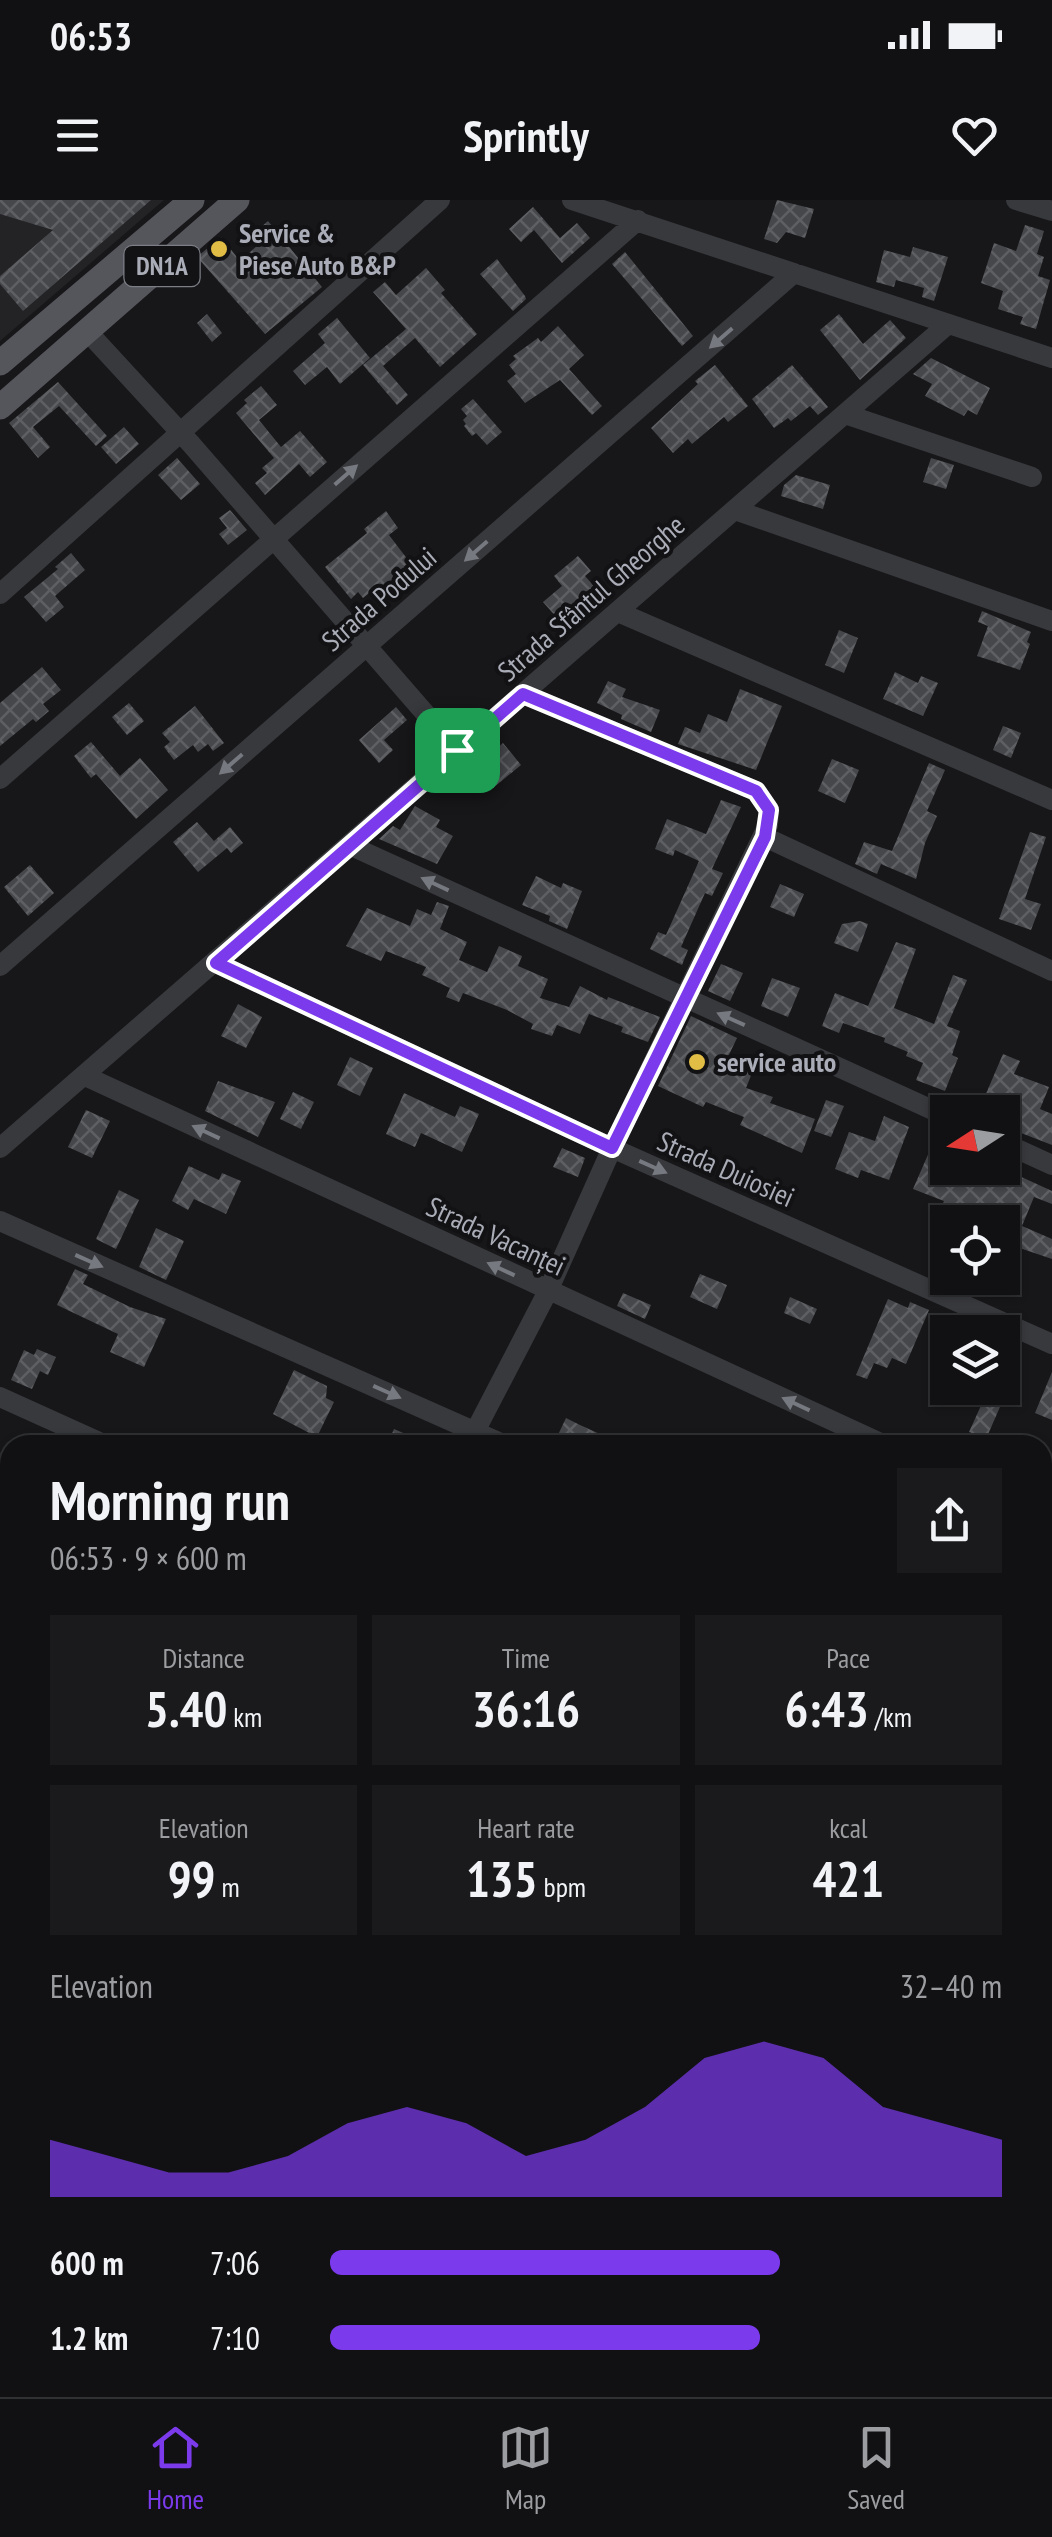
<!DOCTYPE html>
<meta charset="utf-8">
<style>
:root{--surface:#111113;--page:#1a1a1c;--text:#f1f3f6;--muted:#9c9da0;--line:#303133;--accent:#7c3aed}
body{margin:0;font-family:"PT Sans Narrow",sans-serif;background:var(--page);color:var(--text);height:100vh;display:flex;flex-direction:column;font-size:38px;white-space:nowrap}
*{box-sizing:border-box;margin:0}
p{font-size:32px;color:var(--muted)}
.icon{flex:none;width:55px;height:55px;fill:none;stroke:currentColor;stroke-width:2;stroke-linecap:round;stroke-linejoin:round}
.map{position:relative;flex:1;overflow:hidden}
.panel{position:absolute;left:0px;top:1235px;width:1052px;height:962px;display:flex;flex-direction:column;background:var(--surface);border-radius:30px 30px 0 0;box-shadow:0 2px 8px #0004,0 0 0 2px var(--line)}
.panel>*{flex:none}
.needle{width:65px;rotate:258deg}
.fabs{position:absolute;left:930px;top:895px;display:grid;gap:20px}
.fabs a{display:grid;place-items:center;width:90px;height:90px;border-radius:0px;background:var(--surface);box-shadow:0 2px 8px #0004,0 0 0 2px var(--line);font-size:50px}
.pin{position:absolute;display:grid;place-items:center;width:85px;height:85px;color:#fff;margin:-42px;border-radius:20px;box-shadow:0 5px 15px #0006}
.round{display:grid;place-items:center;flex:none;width:105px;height:105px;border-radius:0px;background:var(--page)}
.overview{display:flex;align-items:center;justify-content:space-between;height:170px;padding:0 50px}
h1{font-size:55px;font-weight:700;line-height:75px}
.stats{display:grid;grid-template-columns:repeat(3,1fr);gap:15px;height:170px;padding:10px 50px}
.stats div{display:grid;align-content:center;border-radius:0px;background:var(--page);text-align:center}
.stats b{font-size:50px;font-weight:700}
.stats small{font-size:28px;font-weight:400}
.stats p{font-size:28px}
.chart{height:280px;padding:20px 50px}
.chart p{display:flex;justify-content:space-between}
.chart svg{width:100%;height:180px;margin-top:10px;fill:var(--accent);opacity:.7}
ul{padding:0 50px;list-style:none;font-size:32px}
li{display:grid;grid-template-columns:160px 120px 1fr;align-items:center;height:75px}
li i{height:25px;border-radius:12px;background:var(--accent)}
.status{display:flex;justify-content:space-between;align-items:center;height:70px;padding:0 50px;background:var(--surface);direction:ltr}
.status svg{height:28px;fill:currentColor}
header{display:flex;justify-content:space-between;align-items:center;height:130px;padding:0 50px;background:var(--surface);font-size:45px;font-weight:700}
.tab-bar{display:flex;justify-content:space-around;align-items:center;height:140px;border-top:2px solid var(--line);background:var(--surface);font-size:28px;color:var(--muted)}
.tab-bar a{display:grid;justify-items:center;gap:5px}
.tab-bar .on{color:var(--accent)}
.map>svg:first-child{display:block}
.built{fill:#232326}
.grass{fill:url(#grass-tufts)}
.building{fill:url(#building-cross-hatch)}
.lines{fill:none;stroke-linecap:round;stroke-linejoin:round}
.minor{stroke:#38393d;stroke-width:20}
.major{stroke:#55555c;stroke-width:25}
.oneway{fill:#777980}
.route-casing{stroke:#fff;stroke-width:20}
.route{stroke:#7c3aed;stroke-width:12}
.poi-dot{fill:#e1bd46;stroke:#121214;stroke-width:4}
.labels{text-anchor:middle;stroke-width:8;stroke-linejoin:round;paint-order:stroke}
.shield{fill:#121214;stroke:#7c7e86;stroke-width:2.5}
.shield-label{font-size:25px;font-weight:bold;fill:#aaadb7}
.poi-label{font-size:28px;font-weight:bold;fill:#aaadb7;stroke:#121214;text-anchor:start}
.street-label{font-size:28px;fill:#aaadb7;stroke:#121214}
</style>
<div class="status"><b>06:53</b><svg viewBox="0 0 49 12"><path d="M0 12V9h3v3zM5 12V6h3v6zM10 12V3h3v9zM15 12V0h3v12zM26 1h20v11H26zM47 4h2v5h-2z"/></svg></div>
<header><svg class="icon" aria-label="menu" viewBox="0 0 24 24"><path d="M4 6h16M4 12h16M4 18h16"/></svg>Sprintly<svg class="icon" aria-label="heart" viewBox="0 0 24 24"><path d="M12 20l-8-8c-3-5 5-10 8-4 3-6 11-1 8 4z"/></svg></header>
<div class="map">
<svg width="1052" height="2197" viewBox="0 0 1052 2197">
<defs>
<pattern id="grass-tufts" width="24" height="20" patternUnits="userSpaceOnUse" patternTransform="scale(2.5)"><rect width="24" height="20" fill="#232a25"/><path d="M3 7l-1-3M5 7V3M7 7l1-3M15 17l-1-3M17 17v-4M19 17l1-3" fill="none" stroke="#404642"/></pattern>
<pattern id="building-cross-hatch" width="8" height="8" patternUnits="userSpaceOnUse" patternTransform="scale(2.5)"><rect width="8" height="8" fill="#46474b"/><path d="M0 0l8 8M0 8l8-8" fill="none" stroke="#5e5f63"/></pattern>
</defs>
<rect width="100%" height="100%" fill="#171719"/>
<path class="built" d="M0,0H164L0,141Z
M0,1340L10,1341V1768H0Z
M1043,1429L1052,1430V1579L1043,1577Z"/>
<path class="grass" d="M1043,1577L1052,1579V2146L1042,2145Z"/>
<path class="building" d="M0,0H151L23,111L0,84V76L53,30L0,14Z
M777,0L814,9L805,38L786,32L777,43L764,39Z
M533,7L560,38L577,23L590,38L562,63L534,30L521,42L509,29Z
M268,21L322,87L265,134L197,57L221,37L240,61L259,44L252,35Z
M1025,25L1044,31L1037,54L1044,57L1038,76L1050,80L1036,129L1020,124L1023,117L998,109L1003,91L981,83L994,43L1016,51Z
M913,47L948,57L934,101L922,97L924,88L896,80L894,87L876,82L884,50L910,57Z
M625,52L693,136L682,146L612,64Z
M497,59L525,96L526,99L513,111L480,74Z
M426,68L445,90L441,93L477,134L440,167L415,138L383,166L408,195L397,205L363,165L406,129L373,92L385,82L396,95Z
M207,114L222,133L212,142L197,123Z
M839,114L863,144L890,120L906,138L860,180L820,130Z
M337,118L370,158L340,184L327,167L305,185L293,171L325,143L318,134Z
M558,126L584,155L569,169L602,206L592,215L560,180L525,203L507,181L516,174L509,165L516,159L513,156L538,138L541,142Z
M931,158L990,188L977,215L968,210L964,216L925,196L932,184L913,174Z
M715,165L748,206L728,222L724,217L692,244L688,239L673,253L651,228L698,184L695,181Z
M792,165L828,207L818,215L810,206L791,221L788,218L774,228L752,199Z
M58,182L107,236L96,246L59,206L33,227L50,247L38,258L9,223Z
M261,186L277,205L259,220L281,247L300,231L327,262L310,277L299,264L265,295L255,283L267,273L262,268L274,258L236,213L247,203L244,200Z
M473,199L502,232L487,245L476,233L472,236L464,226L466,224L463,220L467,216L461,209Z
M124,227L139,244L116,264L101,247Z
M177,258L200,284L181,300L158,275Z
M931,258L954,265L946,289L923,282Z
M796,275L830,285L823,309L781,296L784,285Z
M230,310L247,330L228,345L219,334L227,328L219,318Z
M386,311L398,328L389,335L418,373L383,400L374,389L363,398L358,392L351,399L325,367L367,333L364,329Z
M71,353L85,370L55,396L64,407L46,422L24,397L58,369L55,367Z
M578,356L591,371L585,376L600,393L566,428L543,402L562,386L554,376Z
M982,411L1031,432L1027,442L1030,444L1020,470L977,456L988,426L978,422Z
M839,430L858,438L844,473L825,465Z
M42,467L61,490L43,504L49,511L36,522L33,519L0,546V503Z
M895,472L918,483L921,476L938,483L923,516L883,499Z
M608,481L626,489L622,497L660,510L651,532L621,519L622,515L597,503Z
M740,489L782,506L756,570L678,544L685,527L700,533L708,514L727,522Z
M129,503L144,521L127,535L112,517Z
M195,506L224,543L213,551L208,544L198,552L193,545L174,560L164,547L170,542L162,533Z
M396,507L407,520L384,540L393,550L379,563L359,540Z
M1003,526L1021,533L1011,558L993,550Z
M91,542L120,576L140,558L168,590L136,619L96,574L91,578L74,556Z
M503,543L521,565L493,588L474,567Z
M832,559L859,570L845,603L818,591Z
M929,563L945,570L927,611L937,616L925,643L916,679L881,664L877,674L855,664L864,642L892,651Z
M721,600L741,607L712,669L723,673L712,696L705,693L681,747L688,750L682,765L650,749L658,732L666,735L699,661L675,650L673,656L655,649L667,619L706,634Z
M415,606L440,620L436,627L453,636L437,664L379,639L393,626L400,630Z
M197,622L214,641L230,627L243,643L231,653L227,648L198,672L173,642Z
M1030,632L1046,637L1025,699L1041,704L1031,730L999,719Z
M30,665L54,693L28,716L4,687Z
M536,676L561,688L563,683L582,691L567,729L549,721L550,716L522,705Z
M780,684L804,694L794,717L770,707Z
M437,702L449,706L440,729L467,742L459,760L487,772L499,746L522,756L518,766L548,779L540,798L569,807L580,786L607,800L608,797L660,817L648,842L621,832L623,827L589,814L580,834L557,825L552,836L531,829L533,824L507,810L463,793L459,802L446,797L450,788L422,775L426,767L386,751L381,761L346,746L367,708L410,726L417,709L431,715Z
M860,721L868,724L858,752L834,743L842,724Z
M896,742L916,749L894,808L934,824L953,775L967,780L947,826L960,831L952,855L958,858L945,891L916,880L923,863L906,856L908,852L884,842L885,838L843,823L839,833L822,826L835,793L868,806Z
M721,764L743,773L730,801L708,791Z
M772,778L800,788L788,817L761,806Z
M238,804L262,817L246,848L221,836Z
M691,816L737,838L725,863L752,873L746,888L773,897L770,903L815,919L802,953L740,925L744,917L706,902L703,907L658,886Z
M1003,854L1020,861L1014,874L1049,887L1040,909L1052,914V945L1006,927L1014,908L985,896Z
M350,857L373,868L360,896L337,885Z
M218,881L275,902L258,937L205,911Z
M293,892L314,902L301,929L280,919Z
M404,893L455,917L460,906L479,914L462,952L421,933L415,947L386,934Z
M826,900L844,906L831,937L814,931Z
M86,910L110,921L92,958L68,947Z
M884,916L909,927L889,980L861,970L858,978L835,969L849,932L875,941Z
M562,948L585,958L578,977L553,967Z
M930,950L948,956V968L986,979L990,968H1002L1052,991V1004L1034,997L1022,1026L1052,1039V1059L1002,1042V1022H981L967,1017L966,1021L940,1012L944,1001L913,989Z
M189,966L219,980L222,973L241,981L226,1014L194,999L188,1010L172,1001Z
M119,990L139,1000L116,1049L96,1039Z
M156,1028L184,1041L166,1080L139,1067Z
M75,1069L88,1075L83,1084L130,1107L166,1119L144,1167L110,1152L118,1134L57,1105Z
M700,1074L727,1085L717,1109L690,1097Z
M623,1093L651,1105L645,1119L617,1106Z
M790,1097L817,1109L810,1124L784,1113Z
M888,1099L908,1108L910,1102L929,1110L906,1164L892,1158L887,1168L874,1163L867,1179L856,1175Z
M1002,1137L1019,1144L1002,1182Z
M37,1149L56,1157L48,1175L40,1171L32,1189L11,1180L24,1150L34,1155Z
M294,1170L327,1186L326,1198L334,1202L317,1237L273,1214Z
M1052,1172V1220L1035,1213Z
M958,1188H1000L996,1197L1003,1200L986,1239L969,1232L984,1199Z
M566,1218L580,1225L624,1245H570L556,1239Z
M394,1229L431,1245H387Z"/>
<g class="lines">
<path class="minor" d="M572,0L1052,158
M1016,0L1052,11
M87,131L191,244L457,550
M845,214L1032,277
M735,310L1052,421
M0,394L440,0
M618,412L1052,600
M0,579L638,20
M765,637L1052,771
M349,645L948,917
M216,763L612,948L1052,1144
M0,766L794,73
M85,876L885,1245
M1002,942L1052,965
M0,948L947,125
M0,1021L505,1245
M0,1197L106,1245
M468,1245L548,1091L612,948L768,625L769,610L756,591L523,494
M0,1273L10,1275
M1042,1317L1052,1322
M1042,1412L1052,1413"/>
<path class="major" d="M0,163L192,0
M0,207L237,0"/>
</g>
<defs><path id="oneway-solid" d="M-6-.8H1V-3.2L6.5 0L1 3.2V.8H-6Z" transform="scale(2.5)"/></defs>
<g class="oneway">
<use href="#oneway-solid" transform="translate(721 138) rotate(139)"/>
<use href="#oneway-solid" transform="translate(346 275) rotate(-41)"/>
<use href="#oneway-solid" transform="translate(476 351) rotate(139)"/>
<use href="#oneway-solid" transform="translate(231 564) rotate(139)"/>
<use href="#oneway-solid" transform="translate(435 684) rotate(-155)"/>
<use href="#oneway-solid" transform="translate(731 819) rotate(-156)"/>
<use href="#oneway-solid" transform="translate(206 932) rotate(-155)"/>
<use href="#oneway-solid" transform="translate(653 967) rotate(24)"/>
<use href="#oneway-solid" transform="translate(89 1061) rotate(24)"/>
<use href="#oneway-solid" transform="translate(501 1069) rotate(-155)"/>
<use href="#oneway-solid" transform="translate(387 1192) rotate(24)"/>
<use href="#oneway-solid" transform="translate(796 1204) rotate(-155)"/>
</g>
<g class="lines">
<g class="route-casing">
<path id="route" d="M523,494L756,591L769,610L765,637L612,948L216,763Z"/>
</g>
<use href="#route" class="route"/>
</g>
<g class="poi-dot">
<circle cx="219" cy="49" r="10"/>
<circle cx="697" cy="862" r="10"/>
</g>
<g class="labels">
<rect class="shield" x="124.5" y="46" width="75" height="40" rx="8"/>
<g class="shield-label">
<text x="162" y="75">DN1A</text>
</g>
<g class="poi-label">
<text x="239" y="43">Service &amp;<tspan x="239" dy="32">Piese Auto B&amp;P</tspan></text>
<text x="717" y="872">service auto</text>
</g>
<g class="street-label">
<text transform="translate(591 398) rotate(-41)" y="10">Strada Sfântul Gheorghe</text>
<text transform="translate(379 399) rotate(-41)" y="10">Strada Podului</text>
<text transform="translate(726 969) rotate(24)" y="10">Strada Duiosiei</text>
<text transform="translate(496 1036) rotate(25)" y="10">Strada Vacanței</text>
</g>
</g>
</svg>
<div class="fabs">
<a><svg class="needle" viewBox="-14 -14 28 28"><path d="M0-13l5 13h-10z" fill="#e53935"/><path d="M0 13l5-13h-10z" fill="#9c9da0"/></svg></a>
<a><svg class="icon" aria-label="locate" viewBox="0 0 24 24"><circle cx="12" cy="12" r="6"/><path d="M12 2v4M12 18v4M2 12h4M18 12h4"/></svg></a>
<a><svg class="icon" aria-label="layers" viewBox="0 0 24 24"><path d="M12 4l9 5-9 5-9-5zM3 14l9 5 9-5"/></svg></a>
</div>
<div class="pin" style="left:457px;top:550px;background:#1e9e55"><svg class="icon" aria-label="arrive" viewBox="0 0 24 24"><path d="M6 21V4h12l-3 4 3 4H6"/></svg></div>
<section class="panel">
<div class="overview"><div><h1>Morning run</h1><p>06:53 · 9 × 600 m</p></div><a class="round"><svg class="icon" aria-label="share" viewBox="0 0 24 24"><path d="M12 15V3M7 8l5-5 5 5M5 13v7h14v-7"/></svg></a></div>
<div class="stats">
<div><p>Distance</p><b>5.40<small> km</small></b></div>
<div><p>Time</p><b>36:16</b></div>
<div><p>Pace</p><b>6:43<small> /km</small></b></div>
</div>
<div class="stats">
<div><p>Elevation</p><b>99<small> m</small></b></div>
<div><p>Heart rate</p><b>135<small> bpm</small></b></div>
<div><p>kcal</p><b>421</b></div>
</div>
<div class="chart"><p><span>Elevation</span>32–40 m</p>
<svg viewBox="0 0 160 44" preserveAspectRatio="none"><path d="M0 44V30L10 34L20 38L30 38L40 34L50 26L60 22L70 26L80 34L90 30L100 22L110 10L120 6L130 10L140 22L150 26L160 30V44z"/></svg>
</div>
<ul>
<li><b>600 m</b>7:06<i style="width:67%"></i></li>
<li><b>1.2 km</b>7:10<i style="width:64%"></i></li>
</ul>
</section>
</div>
<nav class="tab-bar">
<a class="on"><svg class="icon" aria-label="home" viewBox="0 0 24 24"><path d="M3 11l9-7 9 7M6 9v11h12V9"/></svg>Home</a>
<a><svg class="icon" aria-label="map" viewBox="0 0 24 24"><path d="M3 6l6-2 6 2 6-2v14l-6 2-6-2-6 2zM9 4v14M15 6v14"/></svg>Map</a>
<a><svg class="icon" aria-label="saved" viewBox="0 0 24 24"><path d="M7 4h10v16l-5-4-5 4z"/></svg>Saved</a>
</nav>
